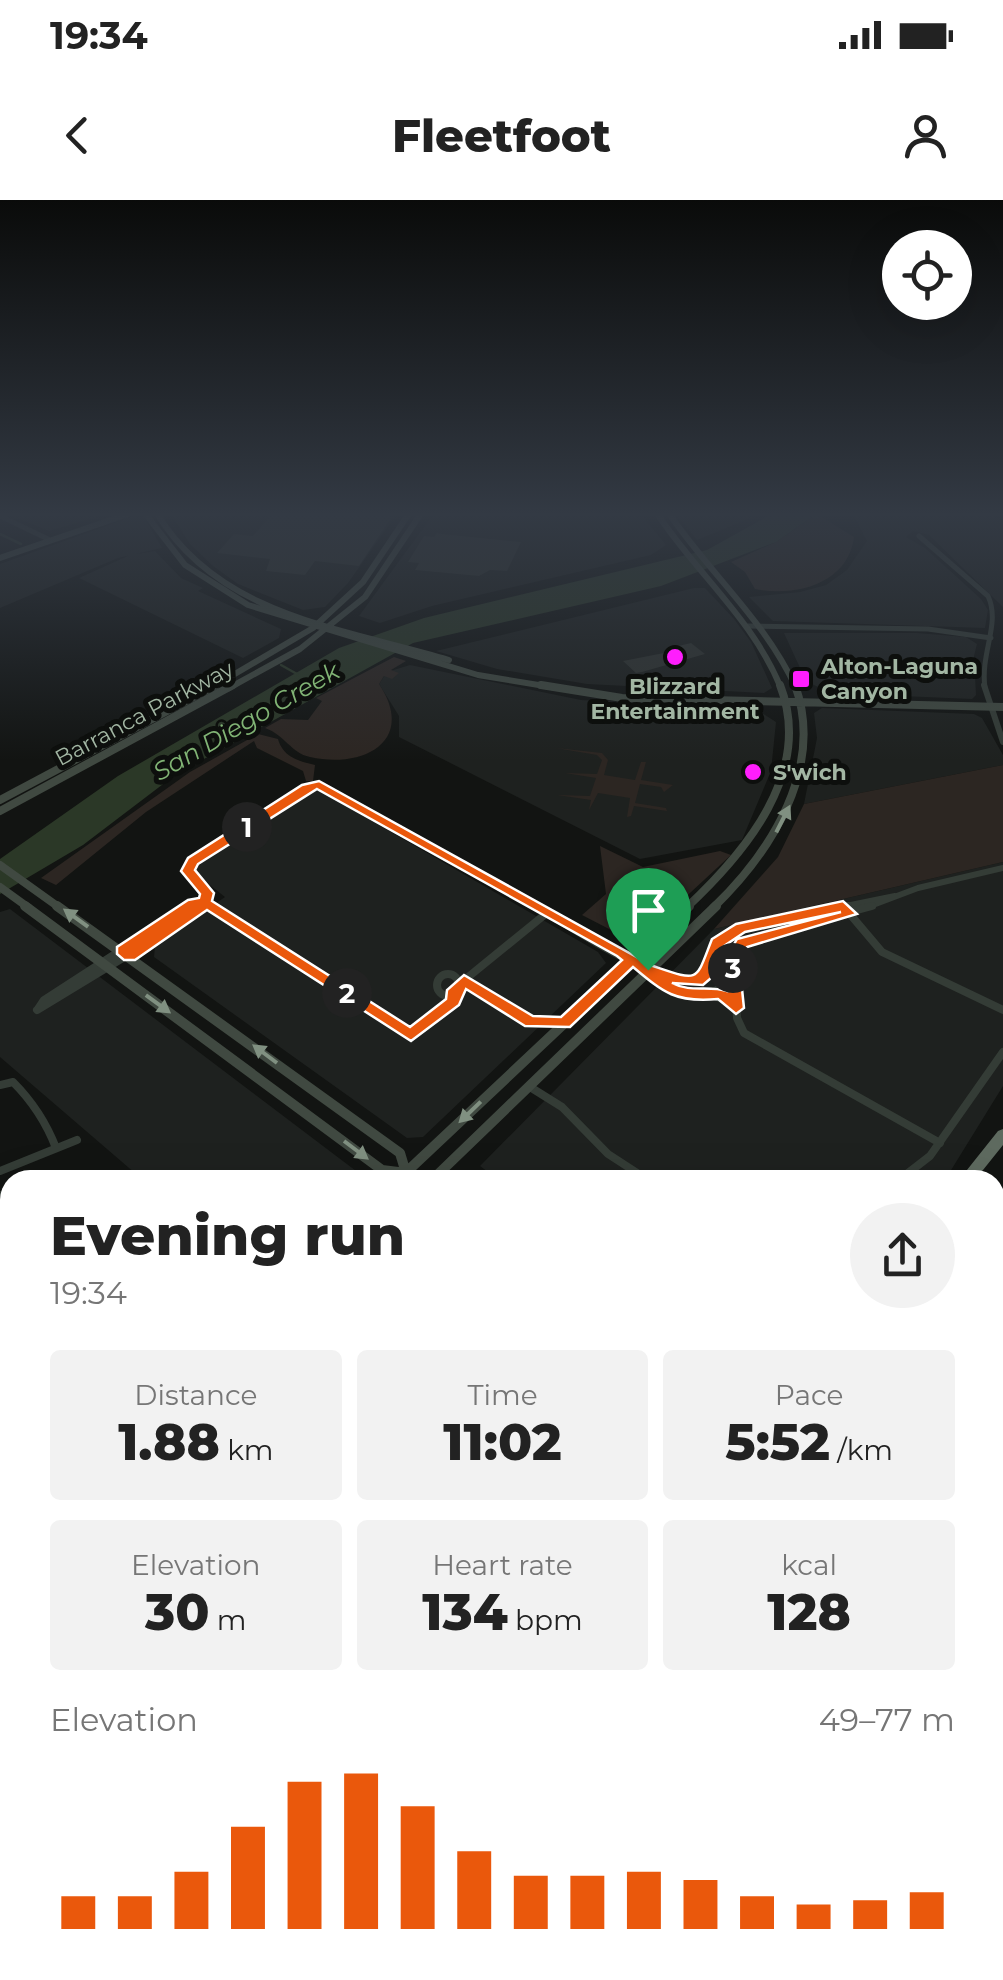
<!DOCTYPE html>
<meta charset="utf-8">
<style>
:root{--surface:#fff;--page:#f2f2f2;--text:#222;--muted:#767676;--accent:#ea580c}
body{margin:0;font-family:Montserrat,sans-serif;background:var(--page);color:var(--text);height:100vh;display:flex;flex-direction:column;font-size:38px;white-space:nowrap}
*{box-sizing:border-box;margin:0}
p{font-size:32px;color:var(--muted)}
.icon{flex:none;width:55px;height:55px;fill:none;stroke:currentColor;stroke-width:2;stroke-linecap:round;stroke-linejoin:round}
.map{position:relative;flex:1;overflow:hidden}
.details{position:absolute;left:0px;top:970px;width:1005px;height:810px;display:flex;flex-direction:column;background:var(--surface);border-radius:30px 30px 0 0;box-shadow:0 10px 40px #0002}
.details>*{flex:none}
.controls{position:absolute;left:882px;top:30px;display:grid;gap:20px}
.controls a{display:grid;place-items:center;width:90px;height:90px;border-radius:50%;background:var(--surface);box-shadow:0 10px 40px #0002;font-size:50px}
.pin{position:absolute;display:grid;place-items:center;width:85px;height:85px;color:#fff;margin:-102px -42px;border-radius:50% 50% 50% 0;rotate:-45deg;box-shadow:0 0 10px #0007}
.pin .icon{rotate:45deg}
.km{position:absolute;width:50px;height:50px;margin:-25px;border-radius:50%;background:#222;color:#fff;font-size:28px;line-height:50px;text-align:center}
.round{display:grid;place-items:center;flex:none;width:105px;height:105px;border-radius:52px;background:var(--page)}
.summary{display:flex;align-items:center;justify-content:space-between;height:170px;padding:0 50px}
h1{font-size:55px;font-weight:800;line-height:75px}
.figures{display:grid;grid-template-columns:repeat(3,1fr);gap:15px;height:170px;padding:10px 50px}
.figures div{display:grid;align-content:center;border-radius:10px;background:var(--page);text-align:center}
.figures b{font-size:50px;font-weight:800}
.figures small{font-size:28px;font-weight:400}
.figures p{font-size:28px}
.chart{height:280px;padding:20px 50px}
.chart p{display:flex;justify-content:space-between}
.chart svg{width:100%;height:180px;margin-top:10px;stroke:var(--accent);stroke-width:6}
.status{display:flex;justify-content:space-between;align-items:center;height:70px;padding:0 50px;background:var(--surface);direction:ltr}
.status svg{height:28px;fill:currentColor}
header{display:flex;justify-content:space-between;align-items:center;height:130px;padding:0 50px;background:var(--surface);font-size:45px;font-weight:800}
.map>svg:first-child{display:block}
.built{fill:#1e211f}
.green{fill:#2c2622}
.water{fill:#2b3827}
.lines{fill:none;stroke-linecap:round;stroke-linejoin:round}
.stream-far1{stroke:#2b3827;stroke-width:2.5}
.stream{stroke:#2b3827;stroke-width:4}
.building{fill:#2f3330}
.street-far4{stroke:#343c36;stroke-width:5}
.street-far3{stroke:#343c36;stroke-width:6}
.street-far2{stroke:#343c36;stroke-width:8}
.street-far1{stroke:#343c36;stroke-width:9}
.street{stroke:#343c36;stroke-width:11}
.secondary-far4{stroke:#404941;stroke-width:6}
.secondary-far3{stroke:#404941;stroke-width:8}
.secondary-far2{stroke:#404941;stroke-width:10}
.secondary-far1{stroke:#404941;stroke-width:12}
.secondary{stroke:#404941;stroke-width:15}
.highway{fill:#5e6a5f;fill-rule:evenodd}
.oneway{fill:#809081}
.route{fill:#ea580c;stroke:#fff;stroke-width:2.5;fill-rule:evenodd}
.poi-dot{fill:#ff1efd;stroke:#0d0f0d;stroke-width:4}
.labels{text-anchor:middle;stroke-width:10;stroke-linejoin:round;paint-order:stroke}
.far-poi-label{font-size:22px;font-weight:bold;fill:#a2b6a3;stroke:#0d0f0d;text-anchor:start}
.far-street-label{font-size:22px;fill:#a2b6a3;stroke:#0d0f0d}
.far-water-label{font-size:25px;font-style:italic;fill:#81b475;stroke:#0d0f0d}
</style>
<div class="status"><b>19:34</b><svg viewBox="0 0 49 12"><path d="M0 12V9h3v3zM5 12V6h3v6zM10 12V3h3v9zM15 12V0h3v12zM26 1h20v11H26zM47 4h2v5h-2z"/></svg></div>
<header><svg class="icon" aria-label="back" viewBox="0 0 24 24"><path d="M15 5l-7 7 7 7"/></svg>Fleetfoot<svg class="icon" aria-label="person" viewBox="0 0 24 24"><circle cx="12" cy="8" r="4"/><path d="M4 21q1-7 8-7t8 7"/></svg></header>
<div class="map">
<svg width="1003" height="1780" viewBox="0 0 1003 1780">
<rect width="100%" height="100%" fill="#121412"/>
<path class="built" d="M2,312H114L49,331Z
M398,312L348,383L325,407L303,410L238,384L213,366L190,344L170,313Z
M435,312H639L666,345L651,355L432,406L380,423L359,416Z
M674,312H765L697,340Z
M852,312H989L1003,322V407L929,335L913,331L906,337L925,348L981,399L988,410L985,428L773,421L749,397L800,392L826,385L847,370L867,341Z
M134,316L144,317L162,348L118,358L0,408V364Z
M155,351L181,378L203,388L198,391L281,429L279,438L243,458L79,378L130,355Z
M694,388H705L734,419L751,442L772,488L764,493L587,484L497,469L436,451Z
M784,433H917L966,437L977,444L974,456L976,495L972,499L830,493L806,481Z
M410,465L581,500L756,509L776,522L771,571L742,640L640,659L399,537V516L379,484L387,472Z
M822,508L974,514L982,518L1003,555V565L804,604L817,538L814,513Z
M315,588L598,752L606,763L423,937L407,938L154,757L155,746L225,697L196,674V665Z
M1003,662V886L948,975L939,980H499L480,966L714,729Z
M10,709L364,977L363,980H143L0,857V712Z"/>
<path class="green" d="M817,314L854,337C848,384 796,397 755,389L745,372L731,362L776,342Z
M394,457L406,461L391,470L399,473L392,479L384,476L379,484C417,541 363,569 310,557C291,553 285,535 265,528L281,519L308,520L322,501L316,498Z
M258,534L278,539C283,557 298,561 315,565L313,581H306L303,571L257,548L254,541L146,612L56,685L41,678L190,572Z
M556,548L602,553L608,560L604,575L635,580L641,562H646L641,580L673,585L664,592L661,587L640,584L635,603L666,608L667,611L634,606L631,616L627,617L630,598L598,593L589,610L591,600L557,595L590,596L596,578L565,573L597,574L602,560L597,555Z
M1003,565V662L714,729L778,657L804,604Z
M600,646L643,667L720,651L731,655L636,743L582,715L606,694Z"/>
<path class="water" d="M775,312H819L776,342L661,386L413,443L175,575L83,645L0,694V659L118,576L339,448L424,418L707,350Z"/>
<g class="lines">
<path class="stream-far1" d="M0,334L21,344
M281,465L297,474"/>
<path class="stream" d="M956,1780L960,1770"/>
</g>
<path class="building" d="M274,312H395L359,366L315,361L305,375L266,371L270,359L217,353L234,334L253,336Z
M437,333L442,334L521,342L507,371L490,370L479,376L415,370L419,363L408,362L424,336L434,337Z
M691,443L705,454L642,472L636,473L623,461L674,451L670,448Z"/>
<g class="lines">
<path class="street-far4" d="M0,316L48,339
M919,336L988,396C1001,424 980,452 985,488
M748,426L928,429L991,438"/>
<path class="street-far3" d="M984,485L1003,542
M205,703L213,708
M186,708L205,703
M201,708L207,693L188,671L193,662L315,585L540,708
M836,708L895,696
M865,708L918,688L1003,668"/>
<path class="street-far2" d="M209,706L411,835L453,801V794
M536,706C578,730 658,789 706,778L717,743L741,728L848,706
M849,713L882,752L1003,810
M734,770L737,818L744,833L940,943
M650,772C681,802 710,784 736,808
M437 785a11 11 0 1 1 22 0a11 11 0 1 1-22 0Z
M462,782L548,712
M709,795L725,785L734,753L750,739L872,706
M38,809L44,800L189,706
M37,810L200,711L202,706
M0,885L13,882C33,902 46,922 56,948
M530,887L562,907L608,954L648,980
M0,971L77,940
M39,980L48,976
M899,980L930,956L1003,852"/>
<path class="street-far1" d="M0,996L10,992
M0,1056L10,1052
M0,1085L10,1080
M0,1124L10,1160
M0,1188L10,1183"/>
<path class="street" d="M0,1417L10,1411
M0,1676L10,1700
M49,1770L56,1780
M272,1770L280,1780"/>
<path class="secondary-far4" d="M144,312L185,365L248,405L478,475L557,488
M156,312C218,416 342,428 449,460
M656,312C696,373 753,419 781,488
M668,312C709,373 765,420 796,488
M0,358L134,312
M211,488L313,428L363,382L410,312
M229,488L300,449L365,397L422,312"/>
<path class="secondary-far3" d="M541,485L622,498L1003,507
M0,600L216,485
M0,611L233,485
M0,665L60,708
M0,687L29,708
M686,708C745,653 814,572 780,485
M713,708C771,652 825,568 795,485"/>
<path class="secondary-far2" d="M25,706L382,970L406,973L414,980
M57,706L400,953L406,973
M464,781L531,822L564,823
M398,980L689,706
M432,980L716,706"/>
<path class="secondary-far1" d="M0,1286L10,1281
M0,1316L10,1311"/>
<path class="secondary" d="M995,1419L1003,1425
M76,1780L84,1770"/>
<path class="highway" d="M1003,929V945L975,980H959L998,931Z
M1003,1010V1035L1000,1041L995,1043V1018L998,1012Z
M1003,1147V1177L1001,1182L995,1184V1154L997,1149Z
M1003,1208V1241L1001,1245L995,1248V1215L997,1211Z
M995,1682L1003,1685V1709L995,1706Z
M615,1770H639L635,1780H611Z
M673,1770H697L693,1780H669Z
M786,1770H810L806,1780H782Z"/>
</g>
<defs><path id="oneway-solid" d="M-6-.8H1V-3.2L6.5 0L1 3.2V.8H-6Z" transform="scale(2.5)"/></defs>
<g class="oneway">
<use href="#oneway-solid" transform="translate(783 619) rotate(-63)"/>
<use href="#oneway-solid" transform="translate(76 718) rotate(-144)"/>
<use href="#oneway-solid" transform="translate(158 804) rotate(36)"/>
<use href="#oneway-solid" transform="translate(265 854) rotate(-143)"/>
<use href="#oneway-solid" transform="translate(470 912) rotate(136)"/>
<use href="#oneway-solid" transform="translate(356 950) rotate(37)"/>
</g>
<linearGradient id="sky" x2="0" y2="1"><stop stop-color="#0a0b0a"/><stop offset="0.56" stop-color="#333a44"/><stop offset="1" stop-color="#333a44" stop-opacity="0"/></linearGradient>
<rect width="1003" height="561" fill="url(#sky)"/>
<path class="route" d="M319,581L653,766C701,782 695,782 712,739L736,724L843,701L857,714L747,747L739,760L744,808L736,814L718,799C676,803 664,793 633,767L570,827L525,826L466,789L459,805L411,841L207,710L135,760H124L117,754V747L188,700L199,698L200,694L181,671L188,658L302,585ZM317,589L617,756L622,760L561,817L533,816L464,775L447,790L446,799L410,827L212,701L214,693L195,670L198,664ZM841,712L737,739L725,760L727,791C708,785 691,793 672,783L703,785L718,772L724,746L745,732Z"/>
<g class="poi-dot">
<circle cx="675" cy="457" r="10"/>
<rect x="791" y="469" width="20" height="20" rx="5"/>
<circle cx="753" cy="572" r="10"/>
</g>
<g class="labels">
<g class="far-poi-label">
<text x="821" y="474">Alton-Laguna<tspan x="821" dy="25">Canyon</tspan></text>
<text x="675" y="494" text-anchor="middle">Blizzard<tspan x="675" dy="25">Entertainment</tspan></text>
<text x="773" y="580">S'wich</text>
</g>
<g class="far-street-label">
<text transform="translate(144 513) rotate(-28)" y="8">Barranca Parkway</text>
</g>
<g class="far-water-label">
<text transform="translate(246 521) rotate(-30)" y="9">San Diego Creek</text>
</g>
</g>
</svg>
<div class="controls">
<a><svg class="icon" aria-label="locate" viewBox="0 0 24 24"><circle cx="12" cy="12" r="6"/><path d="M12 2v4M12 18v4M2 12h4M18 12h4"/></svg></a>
</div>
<div class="pin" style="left:648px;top:770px;background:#1e9e55"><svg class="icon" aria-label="arrive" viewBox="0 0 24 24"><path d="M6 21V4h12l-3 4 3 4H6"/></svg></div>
<b class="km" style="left:247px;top:627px">1</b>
<b class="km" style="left:347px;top:793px">2</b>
<b class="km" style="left:733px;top:768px">3</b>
<section class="details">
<div class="summary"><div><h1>Evening run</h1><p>19:34</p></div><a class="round"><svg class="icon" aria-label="share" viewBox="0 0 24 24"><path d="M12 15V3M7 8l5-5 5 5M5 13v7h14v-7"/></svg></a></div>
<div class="figures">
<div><p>Distance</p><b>1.88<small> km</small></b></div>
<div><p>Time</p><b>11:02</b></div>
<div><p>Pace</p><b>5:52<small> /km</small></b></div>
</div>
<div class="figures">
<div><p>Elevation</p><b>30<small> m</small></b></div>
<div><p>Heart rate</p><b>134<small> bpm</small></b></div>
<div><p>kcal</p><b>128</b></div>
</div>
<div class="chart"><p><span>Elevation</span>49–77 m</p>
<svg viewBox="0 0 160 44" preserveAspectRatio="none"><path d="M5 44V36M15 44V36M25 44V30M35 44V19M45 44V8M55 44V6M65 44V14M75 44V25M85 44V31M95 44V31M105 44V30M115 44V32M125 44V36M135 44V38M145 44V37M155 44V35"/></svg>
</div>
</section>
</div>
